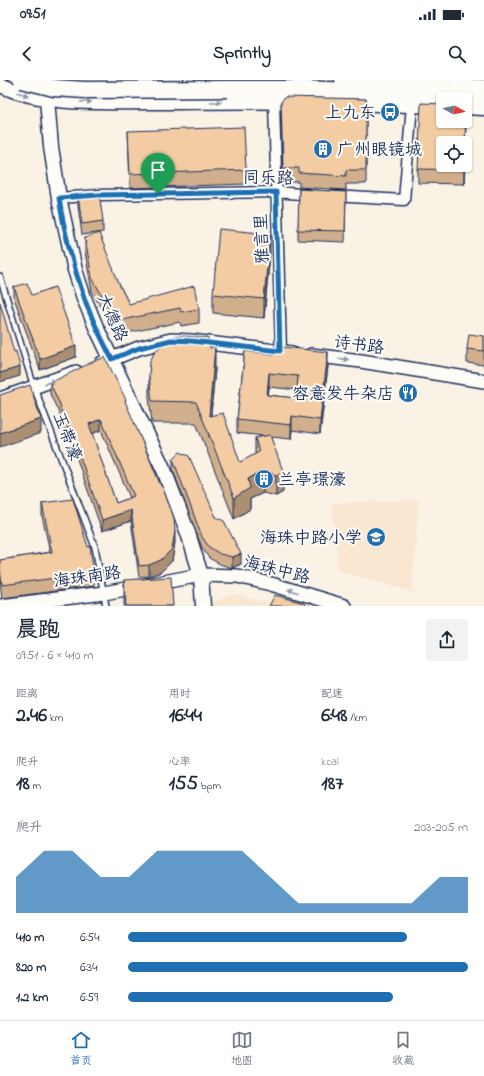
<!DOCTYPE html>
<html lang="zh">
<meta charset="utf-8">
<style>
:root{--surface:#fff;--page:#f2f2f3;--text:#1f2937;--muted:#747a83;--line:#e0e1e3;--accent:#1f6fb2}
body{margin:0;font-family:"Indie Flower","LXGW WenKai TC",sans-serif;background:var(--page);color:var(--text);height:100vh;display:flex;flex-direction:column;font-size:15px;white-space:nowrap}
*{box-sizing:border-box;margin:0}
p{font-size:13px;color:var(--muted)}
.icon{flex:none;width:22px;height:22px;fill:none;stroke:currentColor;stroke-width:2;stroke-linecap:round;stroke-linejoin:round}
.map{position:relative;height:526px;overflow:hidden}
.drawer{display:flex;flex-direction:column;background:var(--surface);flex:1}
.drawer>*{flex:none}
.needle{width:26px;rotate:98deg}
.controls{position:absolute;left:436px;top:12px;display:grid;gap:8px}
.controls a{display:grid;place-items:center;width:36px;height:36px;border-radius:4px;background:var(--surface);box-shadow:0 1px 3px #0004;font-size:20px}
.pin{position:absolute;display:grid;place-items:center;width:34px;height:34px;color:#fff;margin:-41px -17px;border-radius:50% 50% 50% 0;rotate:-45deg;box-shadow:0 0 4px #0007}
.pin .icon{rotate:45deg}
.round{display:grid;place-items:center;flex:none;width:42px;height:42px;border-radius:4px;background:var(--page)}
.head{display:flex;align-items:center;justify-content:space-between;height:68px;padding:0 16px}
h1{font-size:22px;font-weight:700;line-height:30px}
.figures{display:grid;grid-template-columns:repeat(3,1fr);gap:6px;height:68px;padding:4px 16px}
.figures div{display:grid;align-content:center}
.figures b{font-size:20px;font-weight:700}
.figures small{font-size:11px;font-weight:400}
.figures p{font-size:11px}
.chart{height:112px;padding:8px 16px}
.chart p{display:flex;justify-content:space-between}
.chart svg{width:100%;height:72px;margin-top:4px;fill:var(--accent);opacity:.7}
ul{padding:0 16px;list-style:none;font-size:13px}
li{display:grid;grid-template-columns:64px 48px 1fr;align-items:center;height:30px}
li i{height:10px;border-radius:5px;background:var(--accent)}
.status{display:flex;justify-content:space-between;align-items:center;height:28px;padding:0 20px;background:var(--surface);direction:ltr}
.status svg{height:11px;fill:currentColor}
header{display:flex;justify-content:space-between;align-items:center;height:52px;padding:0 16px;background:var(--surface);font-size:18px;font-weight:700}
.tabs{display:flex;justify-content:space-around;align-items:center;height:56px;border-top:1px solid var(--line);background:var(--surface);font-size:11px;color:var(--muted)}
.tabs a{display:grid;justify-items:center;gap:2px}
.tabs .current{color:var(--accent)}
.map>svg:first-child{display:block}
.built{fill:#f9e7d2}
.lines{fill:none;stroke-linecap:round;stroke-linejoin:round}
.service-casing{stroke:#1b2f5e;stroke-width:8}
.minor-casing{stroke:#1b2f5e;stroke-width:13}
.tertiary-casing{stroke:#1b2f5e;stroke-width:16}
.secondary-casing{stroke:#1b2f5e;stroke-width:17}
.primary-casing{stroke:#1b2f5e;stroke-width:19}
.service{stroke:#fdfcf7;stroke-width:5}
.minor{stroke:#fdfcf7;stroke-width:10}
.tertiary{stroke:#fdfcf7;stroke-width:13}
.secondary{stroke:#fdfcf7;stroke-width:14}
.primary{stroke:#fdfcf7;stroke-width:16}
.primary-bridge-casing{stroke:#1b2f5e;stroke-width:19;stroke-linecap:butt}
.primary-bridge{stroke:#fdfcf7;stroke-width:16}
.wall{fill:#d1af8c;stroke:#1b2f5e;fill-rule:evenodd}
.shaded-wall{fill:#aa8f72;stroke:#1b2f5e}
.building{fill:#f3cca3;stroke:#1b2f5e;fill-rule:evenodd}
.oneway{fill:#8c96aa}
.route-casing{stroke:#fff;stroke-width:8}
.route{stroke:#1f6fb2;stroke-width:5}
.labels{text-anchor:middle;stroke-width:4;stroke-linejoin:round;paint-order:stroke}
.poi-label{font-size:17px;fill:#1b2f5e;stroke:#fdfcf7;text-anchor:end}
.street-label{font-size:17px;fill:#1b2f5e;stroke:#fdfcf7}
</style>
<div class="status"><b>09:51</b><svg viewBox="0 0 49 12"><path d="M0 12V9h3v3zM5 12V6h3v6zM10 12V3h3v9zM15 12V0h3v12zM26 1h20v11H26zM47 4h2v5h-2z"/></svg></div>
<header><svg class="icon" aria-label="back" viewBox="0 0 24 24"><path d="M15 5l-7 7 7 7"/></svg>Sprintly<svg class="icon" aria-label="search" viewBox="0 0 24 24"><circle cx="10" cy="10" r="6"/><path d="M15 15l6 6"/></svg></header>
<div class="map">
<svg width="484" height="526" viewBox="0 0 484 526">
<rect width="100%" height="100%" fill="#fbf2e6"/>
<filter id="ink" filterUnits="userSpaceOnUse"><feTurbulence type="fractalNoise" baseFrequency=".025" numOctaves="2"/><feDisplacementMap in="SourceGraphic" scale="8" xChannelSelector="R" yChannelSelector="G"/><feConvolveMatrix kernelMatrix="1 2 1 2 8 2 1 2 1" color-interpolation-filters="sRGB"/></filter>
<g filter="url(#ink)">
<path class="built" d="M419,420L412,512L338,491L332,423Z
M232,514L280,526H214L213,522Z"/>
<g class="lines">
<g class="service-casing">
<path id="service" d="M0,197L34,307L95,467L106,526"/>
</g>
<g class="minor-casing">
<path id="minor" d="M274,22L281,271
M332,116L404,120L412,25
M59,118L99,115L276,112L312,115"/>
</g>
<g class="tertiary-casing">
<path id="tertiary" d="M311,275L361,281L484,301
M102,283L139,268L171,260L191,261L292,273
M0,319L76,292
M1,526L104,513L201,495L237,496L271,504L344,526"/>
</g>
<g class="secondary-casing">
<path id="secondary" d="M72,0H176
M342,0L484,7
M0,5C46,26 99,22 149,22C200,22 250,21 301,22
M47,19L51,67L59,118L75,190L84,218L96,247L164,390L188,453L201,495L203,526
M347,23L443,26
M465,27L484,28"/>
</g>
<g class="primary-casing">
<path id="primary" d="M228,9H305L484,17"/>
</g>
<use href="#service" class="service"/>
<use href="#minor" class="minor"/>
<use href="#tertiary" class="tertiary"/>
<use href="#secondary" class="secondary"/>
<use href="#primary" class="primary"/>
<g class="primary-bridge-casing">
<path id="primary-bridge" d="M22,0L54,8L85,10L228,9"/>
</g>
<use href="#primary-bridge" class="primary-bridge"/>
</g>
<path class="wall" d="M366,19V104H346V110L299,107V102H283L281,22Z
M466,39L464,104L418,103V89Z
M128,51L246,90V104L130,108Z
M299,109L346,112L345,162L298,160Z
M78,115L103,141V152L82,155L78,126Z
M85,158L120,206L129,224L199,229V243L181,246L180,242L117,255L92,212L85,172Z
M270,173L264,238L213,233V214Z
M14,207L32,215L76,277L40,290L14,218Z
M484,256V285L467,283V269Z
M245,271L328,286L320,354L292,350L291,359L271,357L283,412L276,416L263,413L250,419V429L234,439L196,343H152L149,317V296L215,289L211,335L240,382L255,375V358L264,356L237,353V339ZM269,307L297,310L296,318L268,315Z
M50,303L126,325L175,462L172,481L161,492L149,496L139,497L131,441L102,451L69,356L68,357L60,339V335L50,314ZM101,350L130,418L116,423L92,354Z
M173,379L216,437L241,484L232,488L220,484L209,478L202,468L173,390Z
M42,423L94,493V506L2,518L0,502V480L50,472L42,436Z
M124,500L173,526H124Z"/>
<path class="shaded-wall" d="M466,25V39L465,75V63Z
M464,85H465L464,104Z
M270,154V173L264,238V219Z
M76,266V277L40,290V279Z
M215,267V289L209,357V336Z
M328,272V286L320,354V340Z
M20,287V296L0,302V293Z
M269,293V307L267,329V315Z
M292,336V350L291,359V345Z
M41,339V353L0,367V353Z
M101,339V350L89,355V344Z
M68,345H69V356L68,357Z
M263,391V413L250,419V429L234,439V418L248,399Z
M283,391V412L276,416V395Z
M131,430V441L102,451V440Z
M175,451V462L172,481L161,492L149,496V485Z
M241,474V484L232,488V477Z"/>
<path class="building" d="M285,17L366,19V90H346V96L299,93V88H283L281,22Z
M421,23L443,24V41H465V25H466L465,63H443V85H464V90L418,89Z
M244,47L246,90L130,94L128,51Z
M299,109L346,112L345,151L298,150Z
M99,112L103,141L82,144L78,115Z
M219,149L270,154L264,219L213,214Z
M99,153L120,206L129,224L194,206L199,229L181,232L180,228L117,241L92,198L85,158Z
M27,203L32,215L55,207L76,266L40,279L14,207Z
M0,222L14,272L16,271L20,287L0,293Z
M469,254L484,256V271L467,269Z
M183,256L208,258L210,268L215,267L209,336L223,333L240,382L259,372L255,358L270,355L283,391L276,395L263,391L248,399L250,408L234,418L196,322L152,321L149,296L150,281L156,270L172,257Z
M274,266L328,272L320,340L292,336L291,345L237,339L245,271L273,274ZM269,293L298,296L296,318L267,315Z
M105,277L126,320L125,321L161,406H162L174,438L175,451L172,469L161,480L149,485L139,486L131,430L102,440L69,345H68L60,328L61,327L50,303L90,283ZM101,339L134,416L116,423L89,344Z
M30,305L41,339L0,353V315Z
M180,372L189,376L216,437L224,441L241,474L232,477L220,474L209,467L202,457L173,379Z
M73,419L88,467L90,466L94,493L2,505L0,489V480L52,472L42,423Z
M171,497L173,526H126L124,500Z
M275,515L304,523L305,526H269Z"/>
<defs><path id="oneway-solid" d="M-6-.8H1V-3.2L6.5 0L1 3.2V.8H-6Z"/></defs>
<g class="oneway">
<use href="#oneway-solid" transform="translate(23 14) rotate(16)"/>
<use href="#oneway-solid" transform="translate(86 22) rotate(1)"/>
<use href="#oneway-solid" transform="translate(216 22)"/>
<use href="#oneway-solid" transform="translate(343 279) rotate(7)"/>
<use href="#oneway-solid" transform="translate(50 302) rotate(-20)"/>
<use href="#oneway-solid" transform="translate(293 511) rotate(-163)"/>
</g>
</g>
<g class="lines" filter="url(#ink)">
<g class="route-casing">
<path id="route" d="M276,112L280,271L191,261L171,260L139,268L112,279C102,259 91,239 84,217C73,185 64,152 59,118L98,115Z"/>
</g>
<use href="#route" class="route"/>
</g>
<defs>
<g id="bus-disc" transform="scale(1)"><circle r="9.5" fill="#1f6fb2" stroke="#fdfcf7"/><path d="M-5-6H5V4H4V6H2V4H-2V6H-4V4H-5ZM-3.5-4V0h7V-4ZM-3.5 1.2v1.5H-2V1.2ZM2 1.2v1.5H3.5V1.2Z" fill="#fff"/></g>
<g id="building-disc" transform="scale(1)"><circle r="9.5" fill="#1f6fb2" stroke="#fdfcf7"/><path d="M-4-6H4V6H1V3H-1V6H-4ZM-2.5-4.3h1.7v1.8h-1.7ZM.8-4.3h1.7v1.8H.8ZM-2.5-1h1.7V.8h-1.7ZM.8-1h1.7V.8H.8Z" fill="#fff"/></g>
<g id="restaurant-disc" transform="scale(1)"><circle r="9.5" fill="#1f6fb2" stroke="#fdfcf7"/><path d="M-5-6h1v4h1v-4h1v4h1v-4h1v5L-1.5 .5V6h-2V.5L-5-1ZM5-6V6H3V1.5H1.5Q1.5-4 5-6Z" fill="#fff"/></g>
<g id="school-disc" transform="scale(1)"><circle r="9.5" fill="#1f6fb2" stroke="#fdfcf7"/><path d="M0-5L7-2L0 1L-7-2ZM-4 1L0 2.5L4 1V4Q0 6-4 4Z" fill="#fff"/></g>
</defs>
<g fill-rule="evenodd">
<use href="#bus-disc" x="390" y="32"/>
<use href="#building-disc" x="323" y="69"/>
<use href="#restaurant-disc" x="408" y="313"/>
<use href="#building-disc" x="264" y="399"/>
<use href="#school-disc" x="376" y="457"/>
</g>
<g class="labels">
<g class="poi-label">
<text x="376" y="38">上九东</text>
<text x="337" y="75" text-anchor="start">广州眼镜城</text>
<text x="394" y="319">容意发牛杂店</text>
<text x="278" y="405" text-anchor="start">兰亭璟濠</text>
<text x="362" y="463">海珠中路小学</text>
</g>
<g class="street-label">
<text transform="translate(268 97) rotate(1)" y="6">同乐路</text>
<text transform="translate(261 159) rotate(-92)" y="6">雅言里</text>
<text transform="translate(113 237) rotate(66)" y="6">大德路</text>
<text transform="translate(359 264) rotate(8)" y="6">诗书路</text>
<text transform="translate(68 356) rotate(69)" y="6">玉带濠</text>
<text transform="translate(277 489) rotate(14)" y="6">海珠中路</text>
<text transform="translate(87 496) rotate(-8)" y="6">海珠南路</text>
</g>
</g>
</svg>
<div class="controls">
<a><svg class="needle" viewBox="-14 -14 28 28"><path d="M0-13l5 13h-10z" fill="#e53935"/><path d="M0 13l5-13h-10z" fill="#747a83"/></svg></a>
<a><svg class="icon" aria-label="locate" viewBox="0 0 24 24"><circle cx="12" cy="12" r="6"/><path d="M12 2v4M12 18v4M2 12h4M18 12h4"/></svg></a>
</div>
<div class="pin" style="left:158px;top:114px;background:#1e9e55"><svg class="icon" aria-label="arrive" viewBox="0 0 24 24"><path d="M6 21V4h12l-3 4 3 4H6"/></svg></div>
</div>
<section class="drawer">
<div class="head"><div><h1>晨跑</h1><p>09:51 · 6 × 410 m</p></div><a class="round"><svg class="icon" aria-label="share" viewBox="0 0 24 24"><path d="M12 15V3M7 8l5-5 5 5M5 13v7h14v-7"/></svg></a></div>
<div class="figures">
<div><p>距离</p><b>2.46<small> km</small></b></div>
<div><p>用时</p><b>16:44</b></div>
<div><p>配速</p><b>6:48<small> /km</small></b></div>
</div>
<div class="figures">
<div><p>爬升</p><b>18<small> m</small></b></div>
<div><p>心率</p><b>155<small> bpm</small></b></div>
<div><p>kcal</p><b>187</b></div>
</div>
<div class="chart"><p><span>爬升</span>203–205 m</p>
<svg viewBox="0 0 160 44" preserveAspectRatio="none"><path d="M0 44V22L10 6L20 6L30 22L40 22L50 6L60 6L70 6L80 6L90 22L100 38L110 38L120 38L130 38L140 38L150 22L160 22V44z"/></svg>
</div>
<ul>
<li><b>410 m</b>6:54<i style="width:82%"></i></li>
<li><b>820 m</b>6:34<i style="width:100%"></i></li>
<li><b>1.2 km</b>6:59<i style="width:78%"></i></li>
</ul>
</section>
<nav class="tabs">
<a class="current"><svg class="icon" aria-label="home" viewBox="0 0 24 24"><path d="M3 11l9-7 9 7M6 9v11h12V9"/></svg>首页</a>
<a><svg class="icon" aria-label="map" viewBox="0 0 24 24"><path d="M3 6l6-2 6 2 6-2v14l-6 2-6-2-6 2zM9 4v14M15 6v14"/></svg>地图</a>
<a><svg class="icon" aria-label="saved" viewBox="0 0 24 24"><path d="M7 4h10v16l-5-4-5 4z"/></svg>收藏</a>
</nav>
